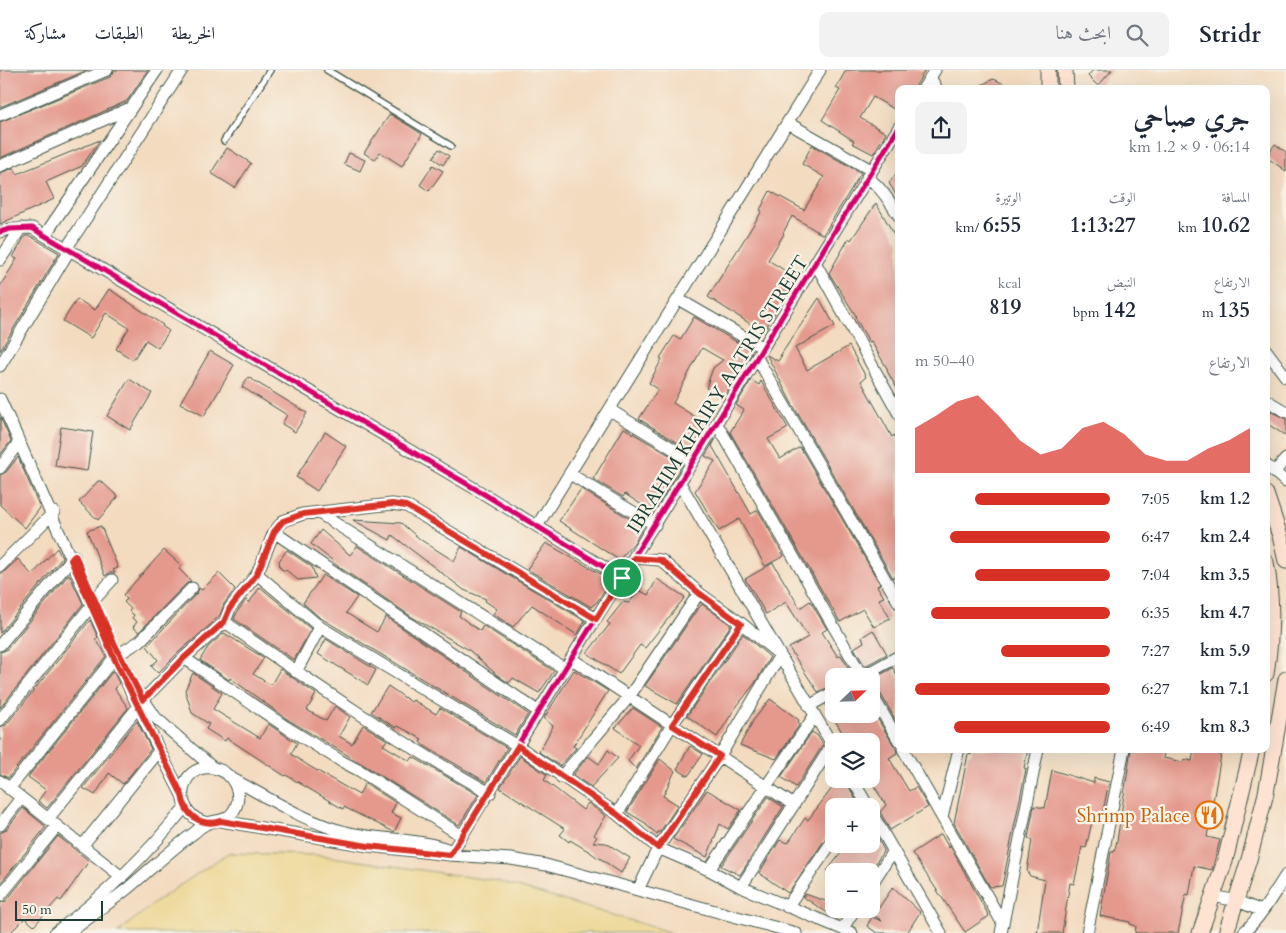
<!DOCTYPE html>
<html lang="ar">
<meta charset="utf-8">
<style>
:root{--surface:#fff;--page:#f2f2f3;--text:#1f2937;--muted:#747a83;--line:#e0e1e3;--accent:#d93025}
body{margin:0;font-family:Cardo,Amiri,serif;background:var(--page);color:var(--text);direction:rtl;height:100vh;display:flex;flex-direction:column;font-size:19px;white-space:nowrap}
*{box-sizing:border-box;margin:0}
p{font-size:16px;color:var(--muted)}
.icon{flex:none;width:28px;height:28px;fill:none;stroke:currentColor;stroke-width:2;stroke-linecap:round;stroke-linejoin:round}
.map{position:relative;flex:1;overflow:hidden;direction:ltr}
.side{position:absolute;left:895px;top:15px;width:375px;height:668px;display:flex;flex-direction:column;background:var(--surface);border-radius:10px;box-shadow:0 5px 20px #0002;direction:rtl}
.side>*{flex:none}
.needle{width:32px;rotate:67deg}
.controls{position:absolute;left:825px;top:598px;display:grid;gap:10px}
.controls a{display:grid;place-items:center;width:55px;height:55px;border-radius:10px;background:var(--surface);box-shadow:0 5px 20px #0002;font-size:25px}
.scale{position:absolute;left:15px;bottom:12px;width:88px;box-sizing:border-box;padding-left:5px;border:2px solid #1f3d34;border-top:0;font-size:14px;line-height:18px;white-space:nowrap;color:#1f3d34;-webkit-text-stroke:4px #f7f3e8;paint-order:stroke}
.pin{position:absolute;display:grid;place-items:center;width:42px;height:42px;color:#fff;margin:-21px;border:2px solid #fff;border-radius:50%;box-shadow:0 1px 5px #0007}
.round{display:grid;place-items:center;flex:none;width:52px;height:52px;border-radius:10px;background:var(--page)}
.headline{display:flex;align-items:center;justify-content:space-between;height:85px;padding:0 20px}
h1{font-size:28px;font-weight:700;line-height:38px}
.figures{display:grid;grid-template-columns:repeat(3,1fr);gap:8px;height:85px;padding:5px 20px}
.figures div{display:grid;align-content:center}
.figures b{font-size:21px;font-weight:700}
.figures small{font-size:14px;font-weight:400}
.figures p{font-size:14px}
.chart{height:140px;padding:10px 20px}
.chart p{display:flex;justify-content:space-between}
.chart svg{width:100%;height:90px;margin-top:5px;fill:var(--accent);opacity:.7}
ul{padding:0 20px;list-style:none;font-size:16px}
li{display:grid;grid-template-columns:80px 60px 1fr;align-items:center;height:38px}
li i{height:12px;border-radius:6px;background:var(--accent)}
header{display:flex;align-items:center;gap:30px;box-sizing:border-box;height:70px;padding:0 25px;background:var(--surface);border-bottom:1px solid var(--line)}
header strong{font-size:24px}
nav{display:flex;gap:28px;margin-inline-start:auto;font-size:18px}
.search{width:350px;height:45px;background:var(--page);display:flex;align-items:center;gap:12px;box-sizing:border-box;padding:0 18px;border-radius:10px;color:var(--muted);font-size:19px}
.map>svg:first-child{display:block}
.sand{fill:#eeda9e;stroke:#868c69}
.building{fill:#e5998d}
.lines{fill:none;stroke-linecap:round;stroke-linejoin:round}
.lane-casing{stroke:#3f5549;stroke-width:8}
.street-casing{stroke:#3f5549;stroke-width:13}
.secondary-casing{stroke:#3f5549;stroke-width:17}
.lane{stroke:#fff;stroke-width:5.5}
.street{stroke:#fff;stroke-width:11}
.secondary{stroke:#fee3d2;stroke-width:15}
.cycleway-casing{stroke:#f7f3e8;stroke-width:8}
.cycleway{stroke:#d6006c;stroke-width:5}
.route-casing{stroke:#fff;stroke-width:10}
.route{stroke:#d93025;stroke-width:6}
.labels{text-anchor:middle;stroke-width:4.5;stroke-linejoin:round;paint-order:stroke}
.street-label{font-size:19px;fill:#1f3d34;stroke:#f7f3e8}
.food-label{font-size:19px;fill:#c56008;stroke:#f7f3e8;text-anchor:end}
</style>
<header>
<strong>Stridr</strong>
<div class="search"><svg class="icon" aria-label="search" viewBox="0 0 24 24"><circle cx="10" cy="10" r="6"/><path d="M15 15l6 6"/></svg>ابحث هنا</div>
<nav><a>الخريطة</a><a>الطبقات</a><a>مشاركة</a></nav>
</header>
<div class="map">
<svg width="1286" height="863" viewBox="0 0 1286 863">
<rect width="100%" height="100%" fill="#f7f3e8"/>
<filter id="ink" filterUnits="userSpaceOnUse"><feTurbulence type="fractalNoise" baseFrequency=".02" numOctaves="2"/><feDisplacementMap in="SourceGraphic" scale="10" xChannelSelector="R" yChannelSelector="G"/><feConvolveMatrix kernelMatrix="1 2 1 2 8 2 1 2 1" color-interpolation-filters="sRGB"/></filter>
<filter id="wash" filterUnits="userSpaceOnUse"><feTurbulence type="fractalNoise" baseFrequency=".0096" numOctaves="4" result="noise"/><feDisplacementMap in="SourceGraphic" scale="20" xChannelSelector="R" yChannelSelector="G"/><feGaussianBlur stdDeviation="1.12" result="paint"/><feColorMatrix in="noise" values="0 0 0 0 0 0 0 0 0 0 0 0 0 0 0 0 0 1.4 0 .05"/><feComposite in="paint" operator="in"/></filter>
<g filter="url(#wash)">
<rect width="100%" height="100%" fill="#f3dbbf"/>
<path class="sand" d="M228,783L318,785L497,811L673,863H117L157,831Z"/>
<g id="blocks">
<path class="building" d="M0,0H88L0,37Z
M114,0H148L127,31L0,88V52L110,7L113,4Z
M846,0H925L914,19H899V42L873,27L860,48L886,63L873,84L852,73L854,71L822,50L840,20L836,18Z
M1093,0H1112L1098,16L1088,6Z
M993,9L996,10L1014,19H974Z
M390,44L422,64L402,96L380,82L375,90L364,83Z
M100,70L82,96L46,112L54,129L0,154V103L14,98L17,104Z
M1275,74L1286,82V101L1266,87Z
M812,75L861,103L823,165L792,146L783,163L784,164L768,190L797,208L763,262L708,227L762,141L760,140L770,121L804,140L824,107L802,94Z
M227,78L251,93L235,118L211,103Z
M439,79L449,86L443,95L433,88Z
M349,83L365,90L360,101L344,94Z
M433,95L443,101L429,121L420,115Z
M899,100V130L889,113Z
M876,133L899,173V322L887,301L888,300L871,271L869,272L855,247L856,246L829,203L849,168L851,170Z
M25,166H30L59,183L0,281V216L17,189L13,187Z
M109,219L163,255L162,256L169,261L158,278L146,270L133,290L116,279L129,258L106,243L91,268L63,251L77,229L95,240Z
M819,228L835,256L795,278L807,300L849,276L866,307L861,311L892,367L894,365L899,373V504L893,508L790,330L767,285L778,291L782,285L780,286Z
M694,247L752,281L723,328L706,318L713,298L723,290L702,278L673,333L707,354L691,381L639,349L658,319L649,313L662,289L660,288L674,266L680,270Z
M210,281L234,295L204,346L180,333Z
M248,307L307,343L295,362L282,354L287,345L242,317Z
M129,309L152,323L130,360L107,346Z
M751,310L759,315L761,311L788,358L768,369L780,389L800,377L880,514L877,516L884,527L879,529L890,548L874,557L863,539L840,552L730,362L744,340L736,335Z
M1266,339L1286,349V366L1266,353Z
M0,347L11,371L0,385Z
M61,357L93,362L87,401L55,396Z
M624,358L683,393L653,442L625,424L623,427L593,409Z
M325,362L346,376L317,421L296,407Z
M716,368L712,376L751,444L758,440L784,486L765,496L739,449L719,461L695,421L715,391L705,386Z
M18,387L40,438L25,458L0,435V405L6,402Z
M98,411H101L118,427L98,450L79,432Z
M581,419L643,457L634,473L619,490L559,451Z
M353,450L401,453L421,470L454,491L461,477L585,551L577,565L532,535L513,557L493,544L497,539L485,531L486,529L464,520L392,465L390,470Z
M101,456L118,498L113,500L115,503H109L105,506L87,461Z
M321,460L350,485L357,476L461,542L459,546L480,561L483,556L485,557L554,601L539,623L513,608L509,613L497,605L469,580L412,547L332,492L333,491L311,474Z
M546,473L611,510L597,532L591,537L527,499Z
M57,478L62,488L0,563V504L5,501L18,489L32,505Z
M164,480L182,496L179,499L191,511L187,513L139,562L133,557L137,552L132,548L134,545L129,541L131,539L124,532L127,529L123,525Z
M287,480L312,497L316,508L298,510L286,500L285,501L280,498L279,491Z
M773,493L800,538L810,531L827,559L822,562L838,587L841,585L853,606H834V615L818,622L789,578L808,567L786,532L766,544L745,509Z
M219,503L235,519L224,534L220,545L210,555L179,582L158,603L151,596L158,590L147,576L197,523L199,518L202,520Z
M69,504L83,534L0,638V582L6,580Z
M323,505L357,527L346,543L377,562L386,547L528,644L515,665L319,547L303,533Z
M657,509L685,527L645,578L640,575L619,604L587,583L610,554L607,552L623,532L629,533L639,520L648,525Z
M260,517L311,559L294,590L234,549L237,542L246,530L249,533Z
M702,534L731,555L677,634L645,616L694,544Z
M90,550L98,567L95,570L102,578L106,586L8,708L0,704V657L6,655Z
M873,560L887,584L865,596L854,578L864,572L862,567Z
M224,563L264,588L253,604L271,615L280,599L316,624L307,640L326,651L335,636L350,647L339,666L352,674L363,655L387,670L383,675L410,691L413,687L478,725L459,755L364,695L290,651L230,608L229,610L200,590L208,577Z
M743,564L770,587L755,613L734,640L717,667L687,646Z
M326,569L376,600L368,615L318,584Z
M893,598L899,608V656L872,609Z
M574,600L608,621L573,676L576,678L560,696L539,682L553,656L544,648Z
M113,601L119,613L115,619L128,638L47,738L38,731L46,720L28,707Z
M193,603L222,623L213,639L260,668L268,654L297,673L291,684L309,696L359,725L365,713L396,733L391,743L401,748L394,762L344,737L343,739L286,705L285,706L227,668L225,671L206,659L209,654L192,643L185,620Z
M388,616L411,632L413,630L436,644L440,638L507,678L486,712L423,675L420,672L422,669L398,656L396,658L371,642Z
M770,629L799,650L798,652L800,654L776,689L740,675L753,651Z
M834,631V644L874,643L896,679L897,683L889,688L909,721L916,717L928,737L890,760L880,742L886,735L871,711V671H847L826,635Z
M633,638L662,657L636,699L628,691L639,675L615,658Z
M137,651L151,679L123,714L109,703L95,725L83,718Z
M812,662L818,666L823,675L796,717L781,707Z
M690,676L703,684L688,706L677,699Z
M972,679H1028L1024,698L1026,699L1002,816L990,817L954,753L968,684L971,685Z
M1131,679H1165L1163,688L1183,692L1184,689L1192,691L1194,679H1222L1207,767L1220,770L1212,800L1194,796L1189,825L1186,824L1178,863H1135L1136,856L1130,854V852L1100,846L1111,782H1114L1117,771Z
M608,680L618,688L591,717L573,705L588,686L599,694Z
M520,686L547,705L544,710L583,740L588,733L606,746L594,765L597,767L593,772L606,773L630,788L621,803L598,787V788L590,782L570,770L569,772L560,765L565,759L500,718Z
M660,689L675,701L663,726L678,735L660,762H658L657,764L646,755L647,754L627,742Z
M1052,700L1094,713V708L1109,712L1102,746L1094,743L1086,778L1082,777L1074,814L1070,813L1062,863H1037L1045,810L1030,806L1027,801L1032,770L1028,768L1034,736L1045,738Z
M839,709H845L856,730L851,736H834V762L828,765L788,823L759,803L780,770L788,773L805,748L808,750Z
M707,720L741,740L728,759L720,754L707,787L673,769Z
M768,727L783,737L740,805L721,796Z
M23,738L46,757L0,814V763L6,760Z
M871,757L884,780L871,801H827L845,778L848,781L853,774H871Z
M941,764L949,778L950,776L989,846L965,862L912,783Z
M58,766L89,791L61,831L58,829L34,856L25,848L10,863H0V833L6,831Z
M893,817L920,842L907,863H877L867,856L872,847L882,851L874,845Z
M805,824L834,834V847L803,827Z"/>
</g>
</g>
<g filter="url(#ink)">
<use href="#blocks" fill-opacity="0" stroke="#3f5549" stroke-width="1"/>
<g class="lines">
<g class="lane-casing">
<path id="lane" d="M327,0L451,76
M224,71L270,0"/>
</g>
<g class="street-casing">
<path id="street" d="M930,7L937,19
M923,19L935,0
M0,45L107,0
M788,53L871,100
M0,96L128,39
M867,107C881,117 890,132 899,146
M0,162L10,159L32,158L479,421L622,508
M45,165L157,0
M66,179L182,0
M0,190L21,158
M816,194L899,344
M678,229L763,278
M1266,280L1286,307
M757,288L899,533
M0,296L69,181
M0,329C60,462 115,596 182,725
M1266,330L1286,342
M610,340L693,391
M717,354L862,606
M1266,395L1286,412
M0,398L19,372
M1275,401L1286,389
M570,404L655,455
M680,413L834,678
M319,443L565,599
M537,456L820,0
M274,462L539,642
M634,488L661,490L699,523L741,553L780,585L720,686L658,778L638,820
M0,496L54,442
M257,504L320,557L518,676L617,744L658,778L709,800L741,817L852,863
M94,530L112,510
M225,552C311,612 398,672 490,723
M0,575L74,486
M119,584L140,571L192,518
M184,588L286,657L341,691L360,701L462,766
M572,589L794,735
M296,602L320,557
M863,606L899,586
M871,623L899,671
M140,624L156,648L213,698
M143,630L184,588L225,552L230,538L257,504L274,462L283,451L303,444L392,434L406,436L596,549
M809,636L834,622
M0,650L91,536
M903,679L1003,854
M561,707L629,627L699,523
M231,708C265,726 309,754 346,762C382,771 421,767 455,782
M852,709L868,736
M0,711L122,807
M9,719L114,588
M871,742L941,863
M617,744L672,655L741,553
M942,747L959,679
M48,749L138,637
M221,751L369,776L450,785L511,789L546,795L796,863
M0,755L21,728
M82,776L159,681
M450,785L899,57
M709,800L815,645
M871,815L893,781
M741,817L832,675
M0,826L57,756
M1213,826L1237,831L1262,841
M787,837L834,769
M843,858L855,839
M55,863C103,827 147,785 185,737
M69,863C88,848 108,834 127,819C149,801 170,780 194,763C197,760 202,756 206,754C216,749 224,753 233,742C245,725 233,701 213,698C178,693 170,744 207,753
M1001,863L1038,679
M1087,863L1124,679
M1243,863C1261,847 1273,825 1286,805"/>
</g>
<g class="secondary-casing">
<path id="secondary" d="M1048,0V19
M1065,0L1066,19
M1266,424L1280,466L1286,491
M1266,492C1273,530 1272,566 1266,604
M1200,863L1225,791L1252,679
M1226,863L1250,786L1266,723L1286,609"/>
</g>
<use href="#lane" class="lane"/>
<use href="#street" class="street"/>
<use href="#secondary" class="secondary"/>
<g class="cycleway-casing">
<path id="cycleway" d="M0,162L10,159L32,158L479,421L622,508
M450,785L899,57"/>
</g>
<use href="#cycleway" class="cycleway"/>
</g>
</g>
<g class="lines" filter="url(#ink)">
<g class="route-casing">
<path id="route" d="M392,434L406,436L415,441L596,549L634,488L661,490L699,523L741,554L672,655L720,686L658,778L617,744L518,676L450,785L368,776L221,751C201,757 185,746 182,725L114,588L71,490L75,485L112,569L143,630L184,588L224,552L230,538L257,504L274,462L283,451L303,444Z"/>
</g>
<use href="#route" class="route"/>
</g>
<defs>
<g id="restaurant-ring" transform="scale(1.4375)"><circle r="9.5" fill="#f7f3e8" stroke="#e8710a" stroke-width="1.5"/><path d="M-5-6h1v4h1v-4h1v4h1v-4h1v5L-1.5 .5V6h-2V.5L-5-1ZM5-6V6H3V1.5H1.5Q1.5-4 5-6Z" fill="#e8710a"/></g>
</defs>
<g fill-rule="evenodd">
<use href="#restaurant-ring" x="1209" y="745"/>
</g>
<g class="labels">
<g class="street-label">
<text transform="translate(717 324) rotate(-58)" y="7">IBRAHIM KHAIRY AATRIS STREET</text>
</g>
<g class="food-label">
<text x="1190" y="752">Shrimp Palace</text>
</g>
</g>
</svg>
<div class="controls">
<a><svg class="needle" viewBox="-14 -14 28 28"><path d="M0-13l5 13h-10z" fill="#e53935"/><path d="M0 13l5-13h-10z" fill="#747a83"/></svg></a>
<a><svg class="icon" aria-label="layers" viewBox="0 0 24 24"><path d="M12 4l9 5-9 5-9-5zM3 14l9 5 9-5"/></svg></a>
<a>+</a>
<a>−</a>
</div>
<div class="scale">50 m</div>
<div class="pin" style="left:622px;top:508px;background:#1e9e55"><svg class="icon" aria-label="arrive" viewBox="0 0 24 24"><path d="M6 21V4h12l-3 4 3 4H6"/></svg></div>
<section class="side">
<div class="headline"><div><h1>جري صباحي</h1><p>06:14 · 9 × 1.2 km</p></div><a class="round"><svg class="icon" aria-label="share" viewBox="0 0 24 24"><path d="M12 15V3M7 8l5-5 5 5M5 13v7h14v-7"/></svg></a></div>
<div class="figures">
<div><p>المسافة</p><b>10.62<small> km</small></b></div>
<div><p>الوقت</p><b>1:13:27</b></div>
<div><p>الوتيرة</p><b>6:55<small> /km</small></b></div>
</div>
<div class="figures">
<div><p>الارتفاع</p><b>135<small> m</small></b></div>
<div><p>النبض</p><b>142<small> bpm</small></b></div>
<div><p>kcal</p><b>819</b></div>
</div>
<div class="chart"><p><span>الارتفاع</span>40–50 m</p>
<svg viewBox="0 0 160 44" preserveAspectRatio="none"><path d="M0 44V22L10 16L20 9L30 6L40 16L50 28L60 35L70 32L80 22L90 19L100 25L110 35L120 38L130 38L140 32L150 28L160 22V44z"/></svg>
</div>
<ul>
<li><b>1.2 km</b>7:05<i style="width:69%"></i></li>
<li><b>2.4 km</b>6:47<i style="width:82%"></i></li>
<li><b>3.5 km</b>7:04<i style="width:69%"></i></li>
<li><b>4.7 km</b>6:35<i style="width:92%"></i></li>
<li><b>5.9 km</b>7:27<i style="width:56%"></i></li>
<li><b>7.1 km</b>6:27<i style="width:100%"></i></li>
<li><b>8.3 km</b>6:49<i style="width:80%"></i></li>
</ul>
</section>
</div>
